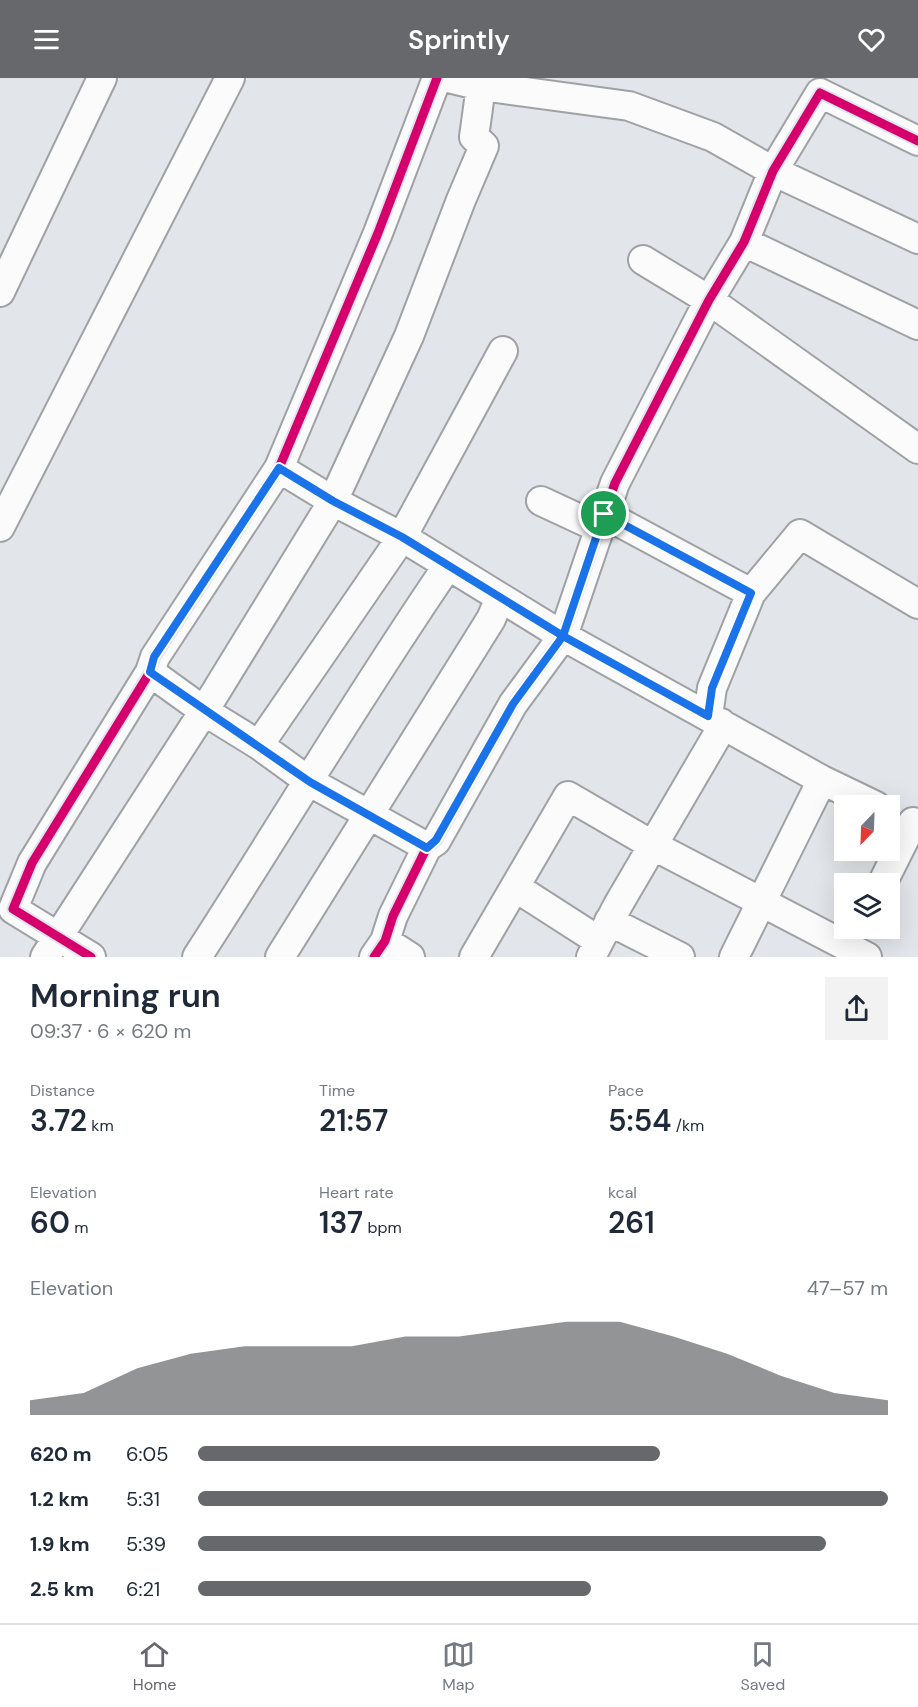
<!DOCTYPE html>
<meta charset="utf-8">
<style>
:root{--surface:#fff;--page:#f2f2f3;--text:#1f2937;--muted:#747a83;--line:#e0e1e3;--accent:#66686b}
body{margin:0;font-family:"DM Sans",sans-serif;background:var(--page);color:var(--text);height:100vh;display:flex;flex-direction:column;font-size:22px;white-space:nowrap}
*{box-sizing:border-box;margin:0}
p{font-size:20px;color:var(--muted)}
.icon{flex:none;width:33px;height:33px;fill:none;stroke:currentColor;stroke-width:2;stroke-linecap:round;stroke-linejoin:round}
.map{position:relative;height:879px;overflow:hidden}
.panel{display:flex;flex-direction:column;background:var(--surface);flex:1}
.panel>*{flex:none}
.needle{width:39px;rotate:203deg}
.fabs{position:absolute;left:834px;top:717px;display:grid;gap:12px}
.fabs a{display:grid;place-items:center;width:66px;height:66px;border-radius:0px;background:var(--surface);box-shadow:0 6px 24px #0002;font-size:30px}
.pin{position:absolute;display:grid;place-items:center;width:51px;height:51px;color:#fff;margin:-26px;border:3px solid #fff;border-radius:50%;box-shadow:0 2px 6px #0007}
.round{display:grid;place-items:center;flex:none;width:63px;height:63px;border-radius:0px;background:var(--page)}
.head{display:flex;align-items:center;justify-content:space-between;height:102px;padding:0 30px}
h1{font-size:33px;font-weight:600;line-height:45px}
.figures{display:grid;grid-template-columns:repeat(3,1fr);gap:9px;height:102px;padding:6px 30px}
.figures div{display:grid;align-content:center}
.figures b{font-size:30px;font-weight:600}
.figures small{font-size:16px;font-weight:400}
.figures p{font-size:16px}
.chart{height:168px;padding:12px 30px}
.chart p{display:flex;justify-content:space-between}
.chart svg{width:100%;height:108px;margin-top:6px;fill:var(--accent);opacity:.7}
ul{padding:0 30px;list-style:none;font-size:20px}
li{display:grid;grid-template-columns:96px 72px 1fr;align-items:center;height:45px}
li i{height:15px;border-radius:8px;background:var(--accent)}
header{display:flex;justify-content:space-between;align-items:center;height:78px;padding:0 30px;background:var(--accent);color:#fff;font-size:27px;font-weight:600}
.tabs{display:flex;justify-content:space-around;align-items:center;height:84px;border-top:2px solid var(--line);background:var(--surface);font-size:16px;color:var(--muted)}
.tabs a{display:grid;justify-items:center;gap:3px}
.tabs .active{color:var(--accent)}
.map>svg:first-child{display:block}
.lines{fill:none;stroke-linecap:round;stroke-linejoin:round}
.minor-casing{stroke:#9fa1a4;stroke-width:32}
.minor{stroke:#fbfbfc;stroke-width:28}
.cycleway-casing{stroke:#dfe5ec;stroke-width:13}
.cycleway{stroke:#d6006c;stroke-width:9}
.route-casing{stroke:#fff;stroke-width:12}
.route{stroke:#1a73e8;stroke-width:8}
</style>
<header><svg class="icon" aria-label="menu" viewBox="0 0 24 24"><path d="M4 6h16M4 12h16M4 18h16"/></svg>Sprintly<svg class="icon" aria-label="heart" viewBox="0 0 24 24"><path d="M12 20l-8-8c-3-5 5-10 8-4 3-6 11-1 8 4z"/></svg></header>
<div class="map">
<svg width="918" height="879" viewBox="0 0 918 879">
<rect width="100%" height="100%" fill="#e2e5e9"/>
<g class="lines">
<g class="minor-casing">
<path id="minor" d="M448,0L481,8L629,28L713,59L773,93L918,161
M744,164L918,247
M643,182L709,222L918,371
M0,214L102,0
M279,390L333,423L402,459L563,558L822,702L876,728
M541,423L599,450
M604,436L751,515L712,610L708,638
M0,449L230,0
M751,515L800,456L918,526
M150,594L204,633L259,667L310,704L427,769
M259,667L402,459L503,273
M882,806L913,744
M515,809L599,863
M609,843L680,879
M385,863L410,879
M45,879L204,633L333,423L409,258L461,122L484,68L474,59L481,8
M91,879L13,831L32,785L150,594L155,579L279,390L378,155L437,0
M197,879C281,749 360,616 447,489
M280,879L491,541L500,520
M374,879L385,863L393,838L427,769L436,763L513,626L563,558L615,405L709,222L744,164L773,93L820,15L918,63
M474,879L568,718L654,768L867,879
M591,879L618,827L718,656L721,645
M734,879L822,702"/>
</g>
<use href="#minor" class="minor"/>
<g class="cycleway-casing">
<path id="cycleway" d="M91,879L13,831L32,785L150,594L155,579L279,390L378,155L437,0
M374,879L385,863L393,838L427,769L436,763L513,626L563,558L615,405L709,222L744,164L773,93L820,15L918,63"/>
</g>
<use href="#cycleway" class="cycleway"/>
</g>
<g class="lines">
<g class="route-casing">
<path id="route" d="M604,436L563,558L402,459L333,423L279,390L154,579L150,594L310,704L427,770L436,762L513,626L563,558L708,638L712,610L751,515L604,436"/>
</g>
<use href="#route" class="route"/>
</g>
</svg>
<div class="fabs">
<a><svg class="needle" viewBox="-14 -14 28 28"><path d="M0-13l5 13h-10z" fill="#e53935"/><path d="M0 13l5-13h-10z" fill="#747a83"/></svg></a>
<a><svg class="icon" aria-label="layers" viewBox="0 0 24 24"><path d="M12 4l9 5-9 5-9-5zM3 14l9 5 9-5"/></svg></a>
</div>
<div class="pin" style="left:604px;top:436px;background:#1e9e55"><svg class="icon" aria-label="arrive" viewBox="0 0 24 24"><path d="M6 21V4h12l-3 4 3 4H6"/></svg></div>
</div>
<section class="panel">
<div class="head"><div><h1>Morning run</h1><p>09:37 · 6 × 620 m</p></div><a class="round"><svg class="icon" aria-label="share" viewBox="0 0 24 24"><path d="M12 15V3M7 8l5-5 5 5M5 13v7h14v-7"/></svg></a></div>
<div class="figures">
<div><p>Distance</p><b>3.72<small> km</small></b></div>
<div><p>Time</p><b>21:57</b></div>
<div><p>Pace</p><b>5:54<small> /km</small></b></div>
</div>
<div class="figures">
<div><p>Elevation</p><b>60<small> m</small></b></div>
<div><p>Heart rate</p><b>137<small> bpm</small></b></div>
<div><p>kcal</p><b>261</b></div>
</div>
<div class="chart"><p><span>Elevation</span>47–57 m</p>
<svg viewBox="0 0 160 44" preserveAspectRatio="none"><path d="M0 44V38L10 35L20 25L30 19L40 16L50 16L60 16L70 12L80 12L90 9L100 6L110 6L120 12L130 19L140 28L150 35L160 38V44z"/></svg>
</div>
<ul>
<li><b>620 m</b>6:05<i style="width:67%"></i></li>
<li><b>1.2 km</b>5:31<i style="width:100%"></i></li>
<li><b>1.9 km</b>5:39<i style="width:91%"></i></li>
<li><b>2.5 km</b>6:21<i style="width:57%"></i></li>
</ul>
</section>
<nav class="tabs">
<a class="active"><svg class="icon" aria-label="home" viewBox="0 0 24 24"><path d="M3 11l9-7 9 7M6 9v11h12V9"/></svg>Home</a>
<a><svg class="icon" aria-label="map" viewBox="0 0 24 24"><path d="M3 6l6-2 6 2 6-2v14l-6 2-6-2-6 2zM9 4v14M15 6v14"/></svg>Map</a>
<a><svg class="icon" aria-label="saved" viewBox="0 0 24 24"><path d="M7 4h10v16l-5-4-5 4z"/></svg>Saved</a>
</nav>
